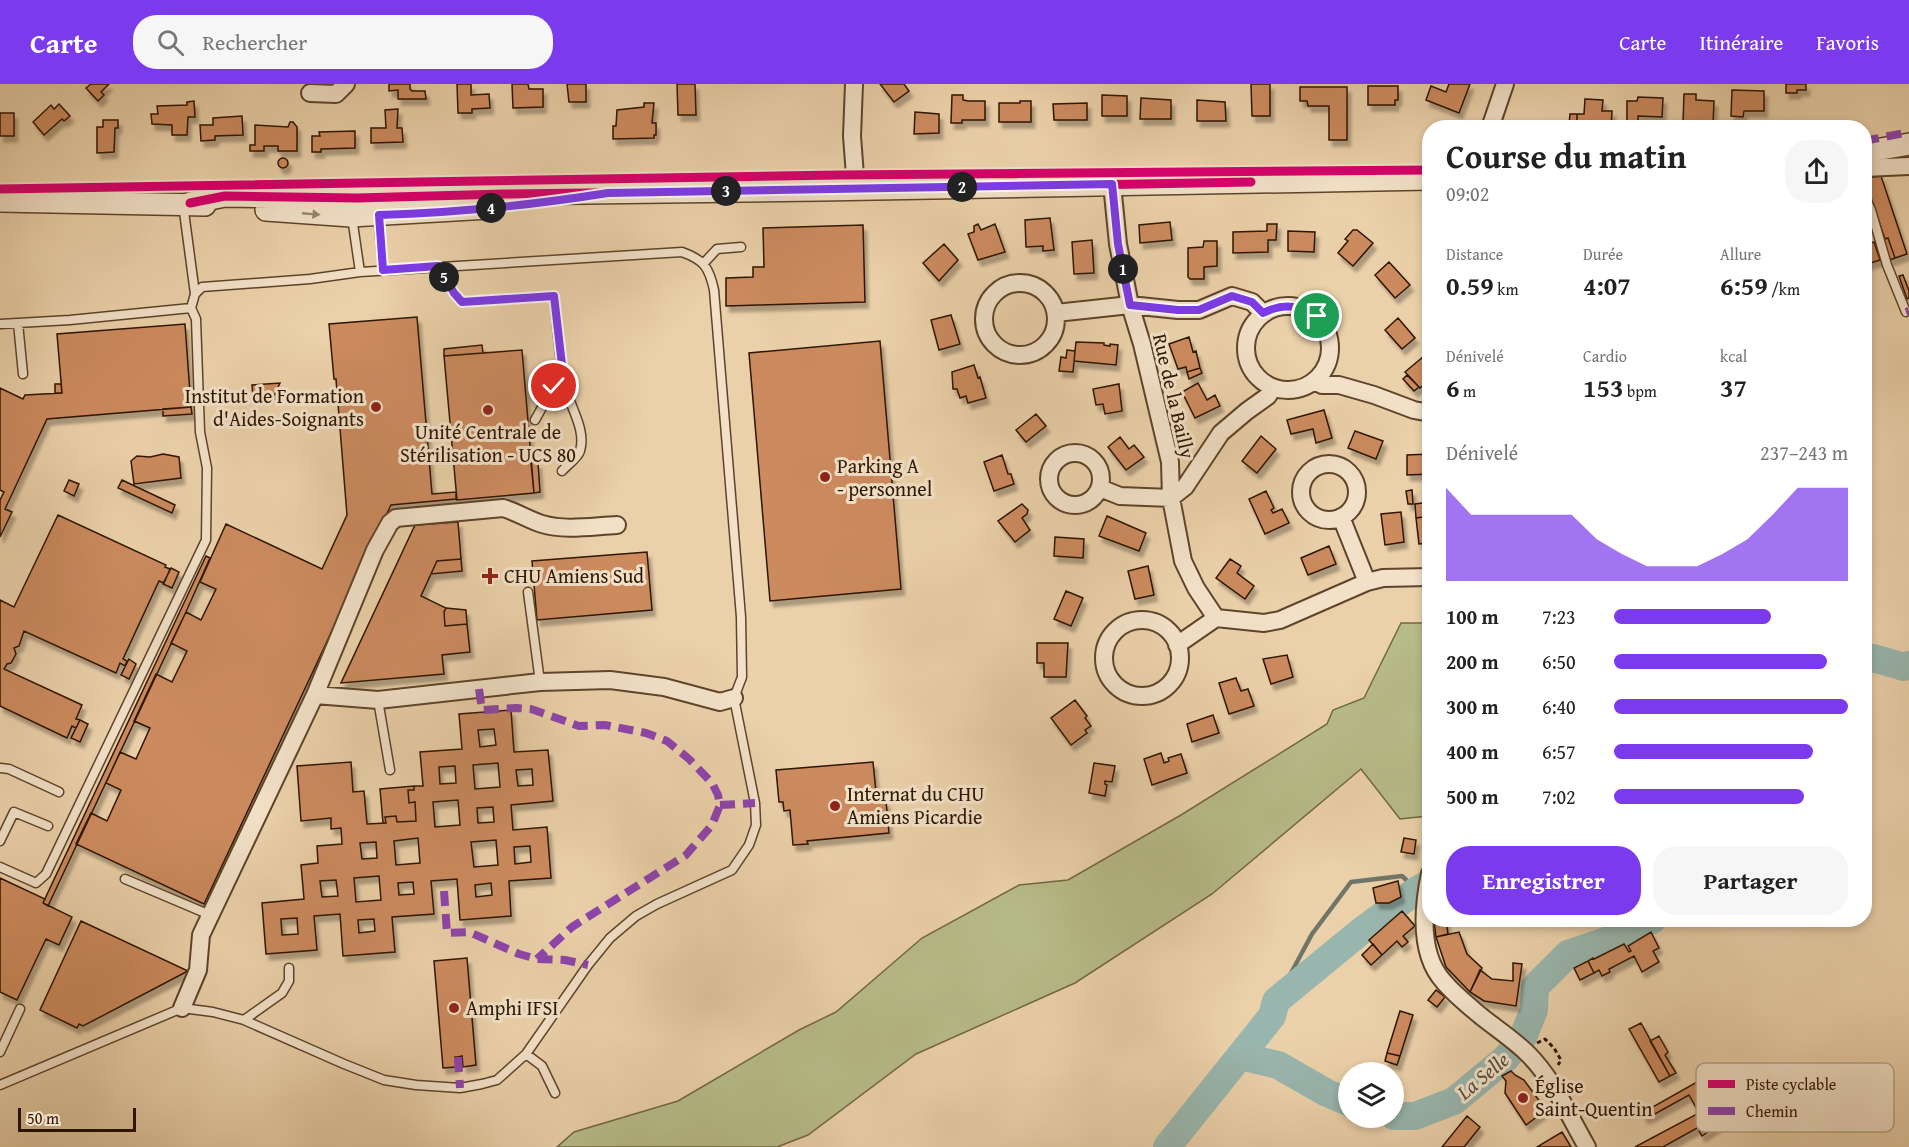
<!DOCTYPE html>
<html lang="fr">
<meta charset="utf-8">
<style>
:root{--surface:#fff;--page:#f6f6f6;--text:#222;--muted:#767676;--accent:#7c3aed}
body{margin:0;font-family:"Gentium Book Plus",serif;background:var(--page);color:var(--text);height:100vh;display:flex;flex-direction:column;font-size:22px;white-space:nowrap}
*{box-sizing:border-box;margin:0}
p{font-size:20px;color:var(--muted)}
.icon{flex:none;width:33px;height:33px;fill:none;stroke:currentColor;stroke-width:2;stroke-linecap:round;stroke-linejoin:round}
.map{position:relative;flex:1;overflow:hidden}
.panel{position:absolute;left:1422px;top:36px;width:450px;height:807px;display:flex;flex-direction:column;background:var(--surface);border-radius:24px;box-shadow:0 3px 9px #0003}
.panel>*{flex:none}
.buttons{position:absolute;left:1338px;top:978px;display:grid;gap:12px}
.buttons a{display:grid;place-items:center;width:66px;height:66px;border-radius:50%;background:var(--surface);box-shadow:0 3px 9px #0003;font-size:30px}
.scale{position:absolute;left:18px;bottom:15px;width:118px;box-sizing:border-box;padding-left:6px;border:3px solid #2f1500;border-top:0;font-size:16px;line-height:21px;white-space:nowrap;color:#2f1500;-webkit-text-stroke:4px #f2e1c8;paint-order:stroke}
.pin{position:absolute;display:grid;place-items:center;width:51px;height:51px;color:#fff;margin:-26px;border:3px solid #fff;border-radius:50%;box-shadow:0 2px 6px #0007}
.km{position:absolute;width:30px;height:30px;margin:-15px;border-radius:50%;background:#222;color:#fff;font-size:16px;line-height:30px;text-align:center}
.round{display:grid;place-items:center;flex:none;width:63px;height:63px;border-radius:24px;background:var(--page)}
.overview{display:flex;align-items:center;justify-content:space-between;height:102px;padding:0 24px}
h1{font-size:33px;font-weight:800;line-height:45px}
.figures{display:grid;grid-template-columns:repeat(3,1fr);gap:9px;height:102px;padding:6px 24px}
.figures div{display:grid;align-content:center}
.figures b{font-size:26px;font-weight:800}
.figures small{font-size:16px;font-weight:400}
.figures p{font-size:16px}
.chart{height:168px;padding:12px 24px}
.chart p{display:flex;justify-content:space-between}
.chart svg{width:100%;height:108px;margin-top:6px;fill:var(--accent);opacity:.7}
.primary-button{display:flex;gap:12px;margin-top:auto;padding:12px 24px}
.primary-button a{flex:1;height:69px;border-radius:24px;background:var(--accent);color:#fff;font-size:24px;font-weight:800;line-height:69px;text-align:center}
.primary-button a+a{background:var(--page);color:var(--text)}
ul{padding:0 24px;list-style:none;font-size:20px}
li{display:grid;grid-template-columns:96px 72px 1fr;align-items:center;height:45px}
li i{height:15px;border-radius:8px;background:var(--accent)}
header{display:flex;align-items:center;gap:36px;box-sizing:border-box;height:84px;padding:0 30px;background:var(--accent);color:#fff}
header strong{font-size:28px}
nav{display:flex;gap:33px;margin-inline-start:auto;font-size:21px}
.search{width:420px;height:54px;background:var(--page);display:flex;align-items:center;gap:15px;box-sizing:border-box;padding:0 21px;border-radius:24px;color:var(--muted);font-size:22px}
.map>svg:first-child{display:block}
.green{fill:#b7bc88;stroke:#736844;stroke-width:1.5}
.lines{fill:none;stroke-linecap:round;stroke-linejoin:round}
.stream{stroke:#6f7668;stroke-width:4.5}
.river{stroke:#99b6ae;stroke-width:28}
.building{fill:#cc8b5f;stroke:#2f1500;stroke-width:1.5;fill-rule:evenodd;filter:url(#shadow)}
.service-casing{stroke:#5e442a;stroke-width:11}
.minor-casing{stroke:#5e442a;stroke-width:20}
.tertiary-casing{stroke:#5e442a;stroke-width:24}
.path{stroke:#2f1500;stroke-width:3;stroke-dasharray:4.5 3;stroke-linecap:butt}
.service{stroke:#f2e1c8;stroke-width:8}
.minor{stroke:#f2e1c8;stroke-width:16}
.tertiary{stroke:#f2e1c8;stroke-width:21}
.quiet{stroke:#8e44ad;stroke-width:8;stroke-dasharray:15 8;stroke-linecap:butt}
.cycleway-casing{stroke:#f2e1c8;stroke-width:13}
.cycleway{stroke:#d6006c;stroke-width:9}
.oneway{fill:#9a856e}
.route-casing{stroke:#fff;stroke-width:12}
.route{stroke:#7c3aed;stroke-width:8}
.poi-dot{fill:#8f2418;stroke:#f2e1c8;stroke-width:2}
.labels{text-anchor:middle;stroke-width:6;stroke-linejoin:round;paint-order:stroke}
.poi-label{font-size:20px;fill:#2f1500;stroke:#f2e1c8;text-anchor:start}
.street-label{font-size:20px;fill:#2f1500;stroke:#f2e1c8}
.water-label{font-size:21px;font-style:italic;fill:#544d3d;stroke:#f2e1c8}
.key{fill:#f2e1c8;stroke:#b8a48c;stroke-width:1.5}
.key-label{font-size:16px;fill:#2f1500}
</style>
<header>
<strong>Carte</strong>
<div class="search"><svg class="icon" aria-label="search" viewBox="0 0 24 24"><circle cx="10" cy="10" r="6"/><path d="M15 15l6 6"/></svg>Rechercher</div>
<nav><a>Carte</a><a>Itinéraire</a><a>Favoris</a></nav>
</header>
<div class="map">
<svg width="1909" height="1063" viewBox="0 0 1909 1063">
<defs>
<filter id="shadow"><feDropShadow dx="3.5" dy="6" stdDeviation="1.5" flood-color="#0004"/></filter>
</defs>
<rect width="100%" height="100%" fill="#ebd1aa"/>
<filter id="stains"><feTurbulence type="fractalNoise" baseFrequency=".00333" numOctaves="4"/><feColorMatrix values="0 0 0 0 .2 0 0 0 0 .09 0 0 0 0 .02 0 0 0 .5 -.17"/></filter>
<radialGradient id="worn" r=".72"><stop offset=".6" stop-color="#630" stop-opacity="0"/><stop offset="1" stop-color="#630" stop-opacity=".3"/></radialGradient>
<path class="green" d="M1401,539H1429L1430,723L1428,732L1400,735L1361,685L1212,810L1075,899L916,970L808,1051L777,1063H557L574,1048L678,1017L799,946L836,928L922,854L1019,801L1068,796L1181,731L1327,640L1333,626L1364,614Z"/>
<g class="lines">
<path class="stream" d="M1276,917L1312,850L1351,798L1402,792L1417,806"/>
<path class="river" d="M1864,576L1873,574L1904,583L1909,581
M1240,972L1278,981L1327,1009L1348,1018
M1394,1032H1415L1454,1017L1506,974L1523,953L1534,926L1535,903L1568,870L1606,857L1652,836
M1167,1063L1272,932L1276,917L1360,848L1417,806L1430,799"/>
</g>
<path class="building" d="M91,0H109L101,8L104,11L98,17L86,4Z
M389,0H410V5L412,7H425L426,15H398V6L389,7Z
M457,0H471V11L489,10L490,24L472,25V29H458Z
M512,0H528L529,5H543V23L513,24Z
M567,0H586V18H569Z
M677,0H695L696,31H678Z
M880,0H904L909,7L894,18Z
M1251,0H1270V32H1252Z
M1449,0H1470L1459,29L1426,16L1431,2L1446,8Z
M1786,0H1806V6H1797V9H1786Z
M1368,2H1398V16H1395V21H1368Z
M1300,3H1347V56H1329V22H1308L1307,17H1300Z
M1732,6L1764,7V27H1744L1743,33L1731,32Z
M1684,10H1696V16L1714,17L1713,40L1683,39Z
M952,11H963V16L968,17H985V36H962V39H951Z
M1102,11L1127,12V32H1102Z
M1638,13L1663,14L1662,33L1638,32V39H1627V17H1637Z
M1141,14L1171,16V35H1140Z
M1585,15L1603,16L1602,27H1612L1611,44H1584V42L1577,41V30H1584Z
M1197,16L1225,18L1226,37H1197Z
M194,17L195,33H188L187,51H172V41L152,40L151,30H158L157,22L187,21V18Z
M1020,17H1031V38H999V19H1020Z
M644,19H654L652,39H656V51H654V54L613,55V42H616L617,26L644,23Z
M1087,19V36H1054L1053,20Z
M59,20L70,32L64,37L62,35L44,51L33,38L51,21L54,25Z
M398,25L397,44H402L403,58L371,59V44H386L385,26Z
M915,28L939,30V49L914,50Z
M0,29H14V52H0Z
M1570,30H1577V41H1569Z
M242,32L243,51L215,52V56L201,57L200,41H213V34Z
M103,36H118V44H115L114,68L97,69V43H103Z
M290,38H293L297,43V67H278V62H264V67H250V61H255V41L288,43Z
M355,47V64L321,65V68H312V52H320L319,48Z
M278 79a5 5 0 1 1 10 0a5 5 0 1 1-10 0Z
M1881,92L1907,170L1895,174L1888,154L1885,155L1864,94Z
M1050,134L1054,166L1043,167V162L1026,163L1025,136Z
M1170,138L1172,156L1140,159L1139,141Z
M978,140L981,146L995,140L1005,168L978,176L968,150L974,148V142Z
M1267,140H1277L1276,156H1268V168L1233,169V148L1267,147Z
M863,141L865,218L726,222V194L753,193V183H764L763,144Z
M1353,146H1357L1373,159L1353,182L1338,169L1348,157L1345,155Z
M1288,147L1315,148L1314,168L1288,167Z
M1888,154L1895,174L1890,176L1883,155Z
M1092,156L1094,189L1074,190L1072,158Z
M1204,157H1217V182L1204,183V195H1190L1188,193V164L1203,163Z
M1874,158L1880,176L1864,181V161Z
M944,160L958,176L939,197L923,179Z
M1389,178L1410,201L1395,214L1375,191Z
M1903,191L1909,207V214L1907,215L1899,192Z
M951,231L960,260L939,266L931,236Z
M417,233L432,410L456,408V415L391,421L204,820L76,760L91,729L107,737L121,706L106,699L120,668L136,675L150,644L134,637L156,590L172,598L187,567L171,559L186,528L201,536L216,505L200,498L226,440L322,485L347,431L336,295H334L329,240Z
M1398,234L1415,254L1402,265L1385,246Z
M185,240L191,323L47,335L5,425L12,428L0,453V416L4,408L0,406V304L23,315L25,311L62,309L57,250Z
M1189,253L1193,268L1196,267L1200,284L1187,288L1186,283L1178,285L1169,260Z
M880,257L901,505L770,517L749,269Z
M1076,258L1104,259V261L1110,262V260L1118,261L1116,281L1074,277Z
M482,261L483,269L444,272V265Z
M522,266L534,409L457,416L444,272Z
M1067,266L1075,267L1073,288L1059,287L1061,273L1066,274Z
M1430,267V295L1420,304L1405,288Z
M974,281L978,294L980,293L986,314L968,319L966,312L960,314L957,305H953L952,288Z
M1200,284L1202,289L1189,295L1187,288Z
M1407,291L1419,303L1414,307L1403,295Z
M280,299L274,312L253,313L252,301Z
M1198,299L1207,316L1215,311L1220,322L1195,334L1182,308Z
M55,300H61L62,309H55Z
M1119,300L1122,327L1105,330L1103,320L1096,321L1093,305Z
M191,323L192,330L163,332V325Z
M1324,326L1332,354L1316,359L1313,345L1291,350L1287,336Z
M1036,330L1046,342L1026,358L1016,346Z
M1355,347L1383,357L1376,375L1348,364Z
M1261,352L1276,365L1257,389L1242,377Z
M1120,353L1129,365L1134,361L1144,373L1126,386L1108,363Z
M163,370L179,373L181,394L134,400L131,377L137,372L150,373Z
M1430,370V390L1407,391V371Z
M1002,371L1008,390H1011L1014,400L994,407L984,378Z
M531,379H538L540,408L534,409Z
M69,396L79,400L74,412L64,407Z
M122,396L175,421L172,429L118,404Z
M1412,406L1413,420H1408L1406,407Z
M1266,407L1274,424L1271,426L1273,429L1282,425L1289,439L1265,450L1249,415Z
M1430,418V432L1416,434L1415,420Z
M1022,420L1028,426L1027,430L1022,434L1030,446L1015,458L998,437Z
M1401,428L1404,458L1385,461L1381,430Z
M58,431L166,481L165,483L170,485L164,499L159,497L123,575L127,577L125,582L120,579L116,589L24,547L19,562L14,564L16,570L11,579L7,580L4,585L82,621L76,635L80,636L76,644L72,642L67,654L0,622V516L14,523Z
M1107,432L1146,449L1139,467L1099,452Z
M1430,432V459L1419,460L1416,434Z
M458,438L461,475L437,477L421,512L446,524L444,528L445,542L467,540L470,568L442,571L444,590L341,599L415,441Z
M1055,453L1084,455L1083,474L1054,472Z
M1329,462L1336,480L1308,491L1301,474Z
M647,468L652,526L537,536L532,477Z
M206,472L210,474L186,528L48,822L43,819Z
M461,475L462,487L431,490L437,477Z
M1230,475L1241,482L1237,489L1254,502L1245,515L1216,494Z
M1148,482L1154,511L1135,515L1128,487Z
M171,484L179,488L172,504L163,500Z
M1066,507L1083,514L1071,542L1054,535Z
M446,524L466,526L467,540L445,542L444,528Z
M1037,559H1068L1066,593H1044V579H1037Z
M1287,571L1293,593L1271,600L1263,575Z
M129,575L136,580L129,595L121,591Z
M1236,594L1241,607L1248,605L1254,622L1229,630L1219,599Z
M1075,616L1087,632L1085,634L1091,642L1085,646L1087,649L1071,661L1051,634Z
M511,626L514,668L548,666L553,717L511,721L513,746L547,743L551,794L509,797L511,832L460,836L457,795L431,797L434,830L392,833L395,868L343,872L340,830L314,832L317,866L266,870L262,819L304,815L301,781L318,779L317,762L342,760L341,744L331,745V734L301,737L297,682L351,678L353,708L364,707L367,740L386,739L385,733L396,732L397,738L416,737L415,718L409,719L408,706H414V702H423L420,668L462,665L459,630ZM494,645L496,661L480,663L478,646ZM498,679L500,703L475,705L473,681ZM455,682L456,699L440,700L439,683ZM532,685L533,701L518,702L516,686ZM458,716L460,741L435,743L433,718ZM493,723L494,738L478,739L477,724ZM418,754L420,779L396,781L394,757ZM496,756L498,781L474,783L471,758ZM376,758L377,774L362,775L360,759ZM530,762L531,778L515,780L514,763ZM379,792L381,816L356,818L354,794ZM336,796L338,812L322,813L320,797ZM413,798L414,810L399,811L398,799ZM491,799L492,811L476,813L475,801ZM297,834L298,850L282,851L281,835ZM374,835L375,847L359,849L358,836Z
M1213,631L1219,649L1192,658L1187,640Z
M80,636L88,640L80,658L71,654Z
M1161,669L1164,679L1169,677L1168,674L1181,670L1187,689L1152,701L1144,675Z
M873,678L877,718L886,717L889,749L807,757L808,760L793,761L790,726L784,727L783,718H779L776,686Z
M1094,679L1115,682L1112,698L1105,697V700L1107,701L1105,712L1089,709Z
M414,702V706H408L409,719L415,718L416,737L397,738L396,732L385,733L386,739H383L380,705Z
M1404,754L1416,756L1414,770L1401,768Z
M0,794L45,815L43,819L72,833L59,861L46,855L17,916L0,908Z
M1398,797L1401,813L1389,819H1376L1373,804Z
M1402,827L1415,842L1403,852L1408,858L1402,863L1397,857L1382,871L1369,856Z
M1434,836H1446L1448,850L1436,853Z
M81,837L188,887L83,942L79,940L77,944L40,926Z
M1459,848L1467,870L1482,884L1470,908L1446,883L1436,853Z
M1651,848L1659,864L1653,867L1659,878L1642,888L1634,872L1609,885L1610,888L1602,892L1599,886L1594,889L1588,877L1593,874L1594,875L1624,860L1629,868L1631,867L1628,862Z
M1373,860L1382,871L1371,881L1362,871Z
M467,874L476,981L463,983L462,972L458,973H455L456,983L443,984L434,877Z
M1588,877L1594,889L1580,896L1574,884Z
M1513,879L1522,880L1516,922L1484,917L1470,908L1480,886L1492,895L1513,897Z
M1436,906L1445,913L1437,923L1428,916Z
M1400,927L1413,931L1400,972L1387,969Z
M1641,939L1670,992L1659,998L1629,945Z
M1659,952L1668,968L1665,971L1676,989L1670,992L1650,957Z
M1387,969L1400,972L1397,981L1385,977Z
M1511,987L1515,991L1524,996L1546,1026L1526,1041L1505,1009L1506,997L1502,992Z
M1697,998L1703,1008L1705,1007L1709,1013L1707,1015L1717,1033L1663,1063H1635L1699,1029L1689,1011L1653,1031L1645,1034L1642,1029Z
M1467,1032L1480,1043L1464,1063H1442Z
M1718,1036L1720,1040L1702,1052L1699,1047Z
M1562,1048L1571,1063H1537Z"/>
<g class="lines">
<g class="service-casing">
<path id="service" d="M1864,110L1871,126L1887,181L1906,228
M183,120L195,210
M378,130L383,186
M352,133L360,188
M703,180L717,165L741,163
M438,182L454,209L462,218L554,212C558,246 559,284 570,317C576,333 585,350 580,367C578,374 567,381 562,387
M18,239L23,290
M0,240L70,236L191,224L195,210L202,203L310,195L360,188L682,168C704,176 709,183 714,206L741,533L742,593L734,614L755,719L756,741L749,761L732,786L657,820L636,832L610,854L588,881L526,970L497,996L482,1000L460,1004L416,1001L384,996L344,980L244,936L213,928L182,924L0,1001
M535,336L554,302L562,282
M528,508L540,598
M378,616L390,686
M0,684L9,685L59,708
M0,757L14,728L48,742
M0,783L36,799L46,790L206,456L207,384L200,348L196,235L191,224
M125,795L210,831
M244,936L282,909L289,897V884
M0,968L20,925
M526,970L542,982L555,1009"/>
</g>
<g class="minor-casing">
<path id="minor" d="M854,0L852,52L856,105
M310,9L336,10L346,0
M1490,44L1505,0
M1864,84L1909,82
M1112,100L1118,160L1130,221L1142,260L1170,378L1171,414L1183,477L1196,504L1216,534L1264,539L1280,536L1367,498L1383,494L1430,493
M984 235a36 36 0 1 1 72 0a36 36 0 1 1-72 0Z
M1246 264a42 42 0 1 1 84 0a42 42 0 1 1-84 0Z
M1056,229L1130,221L1178,226H1199L1232,212L1252,218L1263,229
M1315,297L1322,301H1339L1374,311L1414,326L1430,329
M1049 395a26 26 0 1 1 52 0a26 26 0 1 1-52 0Z
M1301 408a28 28 0 1 1 56 0a28 28 0 1 1-56 0Z
M1100,404L1120,412L1171,414L1185,403L1221,349L1247,327L1268,312L1273,304
M1341,433L1367,498
M1104 574a38 38 0 1 1 76 0a38 38 0 1 1-76 0Z
M1177,561L1216,534
M315,611L378,616L540,598L610,596L664,603L720,618L734,614
M1430,789C1423,823 1418,870 1444,898C1455,911 1469,922 1482,933C1497,945 1514,956 1528,970C1554,996 1569,1032 1587,1063
M182,924L198,886L201,851L315,611L375,466L390,439L396,434L503,424C517,428 529,436 542,440C565,447 593,442 617,441"/>
</g>
<g class="tertiary-casing">
<path id="tertiary" d="M1864,68L1909,60
M0,117L205,121
M190,119L225,112L357,114L504,110L820,106L1430,95
M266,126L351,132L489,124"/>
</g>
<path class="path" d="M1537,959L1545,955L1554,964L1561,976L1558,981"/>
<use href="#service" class="service"/>
<use href="#minor" class="minor"/>
<use href="#tertiary" class="tertiary"/>
<path class="quiet" d="M1864,57L1909,48
M1906,228L1909,227
M479,605L482,626L516,624L531,625L579,642L605,641L646,649L667,657L689,675L712,699L718,711L720,721L712,741L686,771L572,843L537,875
M720,721L755,719
M444,807L447,849L469,848L519,870L537,875L565,876L588,881
M458,973L460,1004"/>
<g class="cycleway-casing">
<path id="cycleway" d="M0,105L839,91L1430,86
M190,119L225,112L357,114L504,110L820,106L1251,98"/>
</g>
<use href="#cycleway" class="cycleway"/>
</g>
<defs><path id="oneway-solid" d="M-6-.8H1V-3.2L6.5 0L1 3.2V.8H-6Z" transform="scale(1.5)"/></defs>
<use class="oneway" href="#oneway-solid" transform="translate(311 130) rotate(5)"/>
<g class="lines">
<g class="route-casing">
<path id="route" d="M554,302L562,281L554,212L462,218L454,209L438,182L383,186L379,131C455,129 532,121 608,109L1112,100L1118,160L1130,221L1178,226H1199L1232,212L1252,218L1263,229C1283,219 1298,221 1317,232"/>
</g>
<use href="#route" class="route"/>
</g>
<g class="poi-dot">
<circle cx="376" cy="323" r="6"/>
<circle cx="488" cy="326" r="6"/>
<circle cx="825" cy="393" r="6"/>
<path d="M487 483h6v6h6v6h-6v6h-6v-6h-6v-6h6z"/>
<circle cx="835" cy="722" r="6"/>
<circle cx="454" cy="924" r="6"/>
<circle cx="1523" cy="1014" r="6"/>
</g>
<g class="labels">
<g class="poi-label">
<text x="364" y="319" text-anchor="end">Institut de Formation<tspan x="364" dy="23">d'Aides-Soignants</tspan></text>
<text x="488" y="355" text-anchor="middle">Unité Centrale de<tspan x="488" dy="23">Stérilisation - UCS 80</tspan></text>
<text x="837" y="389">Parking A<tspan x="837" dy="23">- personnel</tspan></text>
<text x="504" y="499">CHU Amiens Sud</text>
<text x="847" y="717">Internat du CHU<tspan x="847" dy="23">Amiens Picardie</tspan></text>
<text x="466" y="931">Amphi IFSI</text>
<text x="1535" y="1009">Église<tspan x="1535" dy="23">Saint-Quentin</tspan></text>
</g>
<g class="street-label">
<text transform="translate(1174 312) rotate(77)" y="7">Rue de la Bailly</text>
</g>
<g class="water-label">
<text transform="translate(1483 992) rotate(-40)" y="7">La Selle</text>
</g>
</g>
<rect x="1696" y="979" width="198" height="69" rx="9" class="key"/>
<rect x="1708" y="996" width="27" height="8" fill="#d6006c"/>
<rect x="1708" y="1023" width="27" height="8" fill="#8e44ad"/>
<g class="key-label">
<text x="1746" y="1006">Piste cyclable</text>
<text x="1746" y="1033">Chemin</text>
</g>
<rect width="100%" height="100%" filter="url(#stains)"/>
<rect width="100%" height="100%" fill="url(#worn)"/>
</svg>
<div class="buttons">
<a><svg class="icon" aria-label="layers" viewBox="0 0 24 24"><path d="M12 4l9 5-9 5-9-5zM3 14l9 5 9-5"/></svg></a>
</div>
<div class="scale">50 m</div>
<div class="pin" style="left:1317px;top:232px;background:#1e9e55"><svg class="icon" aria-label="arrive" viewBox="0 0 24 24"><path d="M6 21V4h12l-3 4 3 4H6"/></svg></div>
<div class="pin" style="left:554px;top:302px;background:#d93025"><svg class="icon" aria-label="check" viewBox="0 0 24 24"><path d="M5 12l5 5 9-10"/></svg></div>
<b class="km" style="left:1123px;top:185px">1</b>
<b class="km" style="left:962px;top:103px">2</b>
<b class="km" style="left:726px;top:107px">3</b>
<b class="km" style="left:491px;top:124px">4</b>
<b class="km" style="left:444px;top:193px">5</b>
<section class="panel">
<div class="overview"><div><h1>Course du matin</h1><p>09:02</p></div><a class="round"><svg class="icon" aria-label="share" viewBox="0 0 24 24"><path d="M12 15V3M7 8l5-5 5 5M5 13v7h14v-7"/></svg></a></div>
<div class="figures">
<div><p>Distance</p><b>0.59<small> km</small></b></div>
<div><p>Durée</p><b>4:07</b></div>
<div><p>Allure</p><b>6:59<small> /km</small></b></div>
</div>
<div class="figures">
<div><p>Dénivelé</p><b>6<small> m</small></b></div>
<div><p>Cardio</p><b>153<small> bpm</small></b></div>
<div><p>kcal</p><b>37</b></div>
</div>
<div class="chart"><p><span>Dénivelé</span>237–243 m</p>
<svg viewBox="0 0 160 44" preserveAspectRatio="none"><path d="M0 44V6L10 17L20 17L30 17L40 17L50 17L60 27L70 33L80 38L90 38L100 38L110 33L120 27L130 17L140 6L150 6L160 6V44z"/></svg>
</div>
<ul>
<li><b>100 m</b>7:23<i style="width:67%"></i></li>
<li><b>200 m</b>6:50<i style="width:91%"></i></li>
<li><b>300 m</b>6:40<i style="width:100%"></i></li>
<li><b>400 m</b>6:57<i style="width:85%"></i></li>
<li><b>500 m</b>7:02<i style="width:81%"></i></li>
</ul>
<div class="primary-button"><a>Enregistrer</a><a>Partager</a></div>
</section>
</div>
